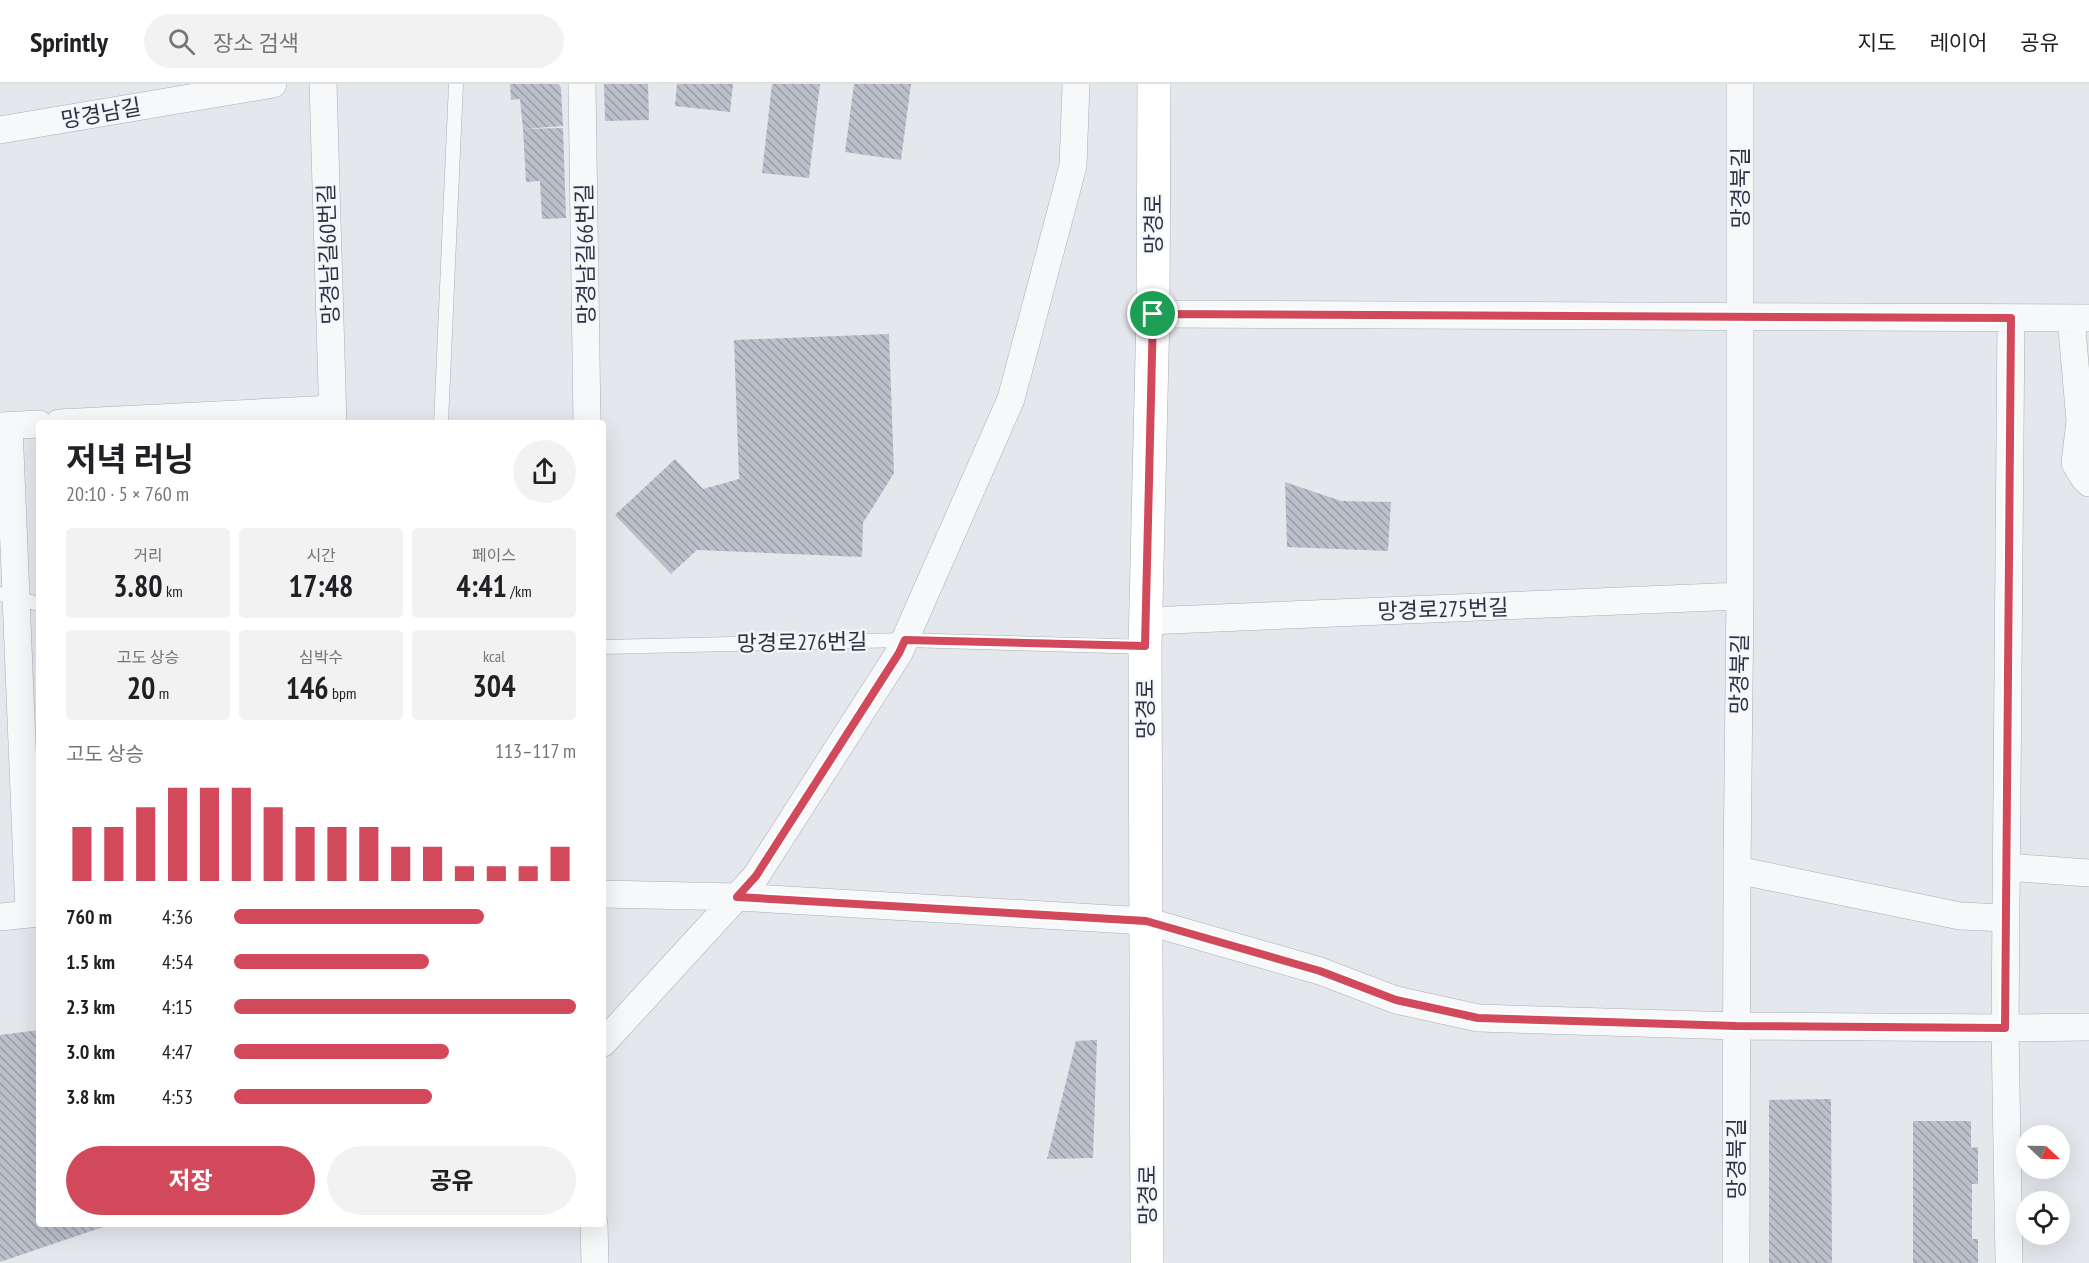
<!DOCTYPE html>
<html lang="ko">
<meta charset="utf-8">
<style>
:root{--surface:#fff;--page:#f2f2f2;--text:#202124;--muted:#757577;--line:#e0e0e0;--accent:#d1495b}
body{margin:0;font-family:"PT Sans Narrow","Noto Sans KR",sans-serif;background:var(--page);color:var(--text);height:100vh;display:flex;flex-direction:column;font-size:22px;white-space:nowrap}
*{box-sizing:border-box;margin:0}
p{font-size:20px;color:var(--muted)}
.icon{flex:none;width:33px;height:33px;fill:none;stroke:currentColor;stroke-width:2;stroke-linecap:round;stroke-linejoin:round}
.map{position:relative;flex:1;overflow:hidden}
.side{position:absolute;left:36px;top:336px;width:570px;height:807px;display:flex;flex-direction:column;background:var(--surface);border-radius:6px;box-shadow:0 6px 24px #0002}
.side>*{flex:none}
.needle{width:39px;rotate:112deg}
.tools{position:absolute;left:2016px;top:1041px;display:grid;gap:12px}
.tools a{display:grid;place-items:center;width:54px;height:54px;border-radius:50%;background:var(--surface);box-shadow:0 6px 24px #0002;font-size:30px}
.pin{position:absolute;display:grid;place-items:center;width:51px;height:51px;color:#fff;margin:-26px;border:3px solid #fff;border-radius:50%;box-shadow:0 2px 6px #0007}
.round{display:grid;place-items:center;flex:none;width:63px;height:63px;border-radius:32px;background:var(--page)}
.head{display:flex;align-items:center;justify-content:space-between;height:102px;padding:0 30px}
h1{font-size:33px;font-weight:700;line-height:45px}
.figures{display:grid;grid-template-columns:repeat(3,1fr);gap:9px;height:102px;padding:6px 30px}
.figures div{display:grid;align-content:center;border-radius:6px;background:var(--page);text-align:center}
.figures b{font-size:30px;font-weight:700}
.figures small{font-size:16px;font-weight:400}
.figures p{font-size:16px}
.chart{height:168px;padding:12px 30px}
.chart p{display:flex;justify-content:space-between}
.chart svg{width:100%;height:108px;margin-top:6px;stroke:var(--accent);stroke-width:6}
.button{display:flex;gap:12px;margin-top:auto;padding:12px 30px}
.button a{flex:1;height:69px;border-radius:36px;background:var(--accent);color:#fff;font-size:24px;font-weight:700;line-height:69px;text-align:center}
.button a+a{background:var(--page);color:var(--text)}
ul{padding:0 30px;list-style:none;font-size:20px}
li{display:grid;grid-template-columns:96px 72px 1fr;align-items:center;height:45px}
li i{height:15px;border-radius:8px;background:var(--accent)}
header{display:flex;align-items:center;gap:36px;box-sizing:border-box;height:84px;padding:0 30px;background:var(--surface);border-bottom:2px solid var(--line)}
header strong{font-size:28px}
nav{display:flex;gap:33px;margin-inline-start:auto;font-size:21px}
.search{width:420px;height:54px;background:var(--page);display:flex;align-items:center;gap:15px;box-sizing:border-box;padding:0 21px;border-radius:33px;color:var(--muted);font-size:22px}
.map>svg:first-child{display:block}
.building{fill:url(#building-back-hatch)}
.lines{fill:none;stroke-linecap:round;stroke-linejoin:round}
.lane-casing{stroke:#a9aeb7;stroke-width:15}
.street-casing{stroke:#a9aeb7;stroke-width:28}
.secondary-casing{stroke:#a9aeb7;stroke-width:34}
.lane{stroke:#f7f8fa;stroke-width:14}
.street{stroke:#f7f8fa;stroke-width:27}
.secondary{stroke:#fff;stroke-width:33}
.route-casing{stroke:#fff;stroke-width:12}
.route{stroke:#d1495b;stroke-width:8}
.labels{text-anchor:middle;stroke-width:4.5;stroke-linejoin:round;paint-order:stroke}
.street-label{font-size:22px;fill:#2b3445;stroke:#f4f6f9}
</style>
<header>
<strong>Sprintly</strong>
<div class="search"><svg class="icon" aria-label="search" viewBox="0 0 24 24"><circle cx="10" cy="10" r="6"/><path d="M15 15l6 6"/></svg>장소 검색</div>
<nav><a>지도</a><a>레이어</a><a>공유</a></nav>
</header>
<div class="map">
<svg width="2089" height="1179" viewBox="0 0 2089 1179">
<defs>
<pattern id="building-back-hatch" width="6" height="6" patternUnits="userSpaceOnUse" patternTransform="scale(1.5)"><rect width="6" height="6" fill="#bbc0ca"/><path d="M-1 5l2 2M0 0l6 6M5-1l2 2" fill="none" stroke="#989da6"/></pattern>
</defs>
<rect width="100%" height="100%" fill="#e4e7ec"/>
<path class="building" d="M510,0H558L561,4L563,42L523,45L520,15L511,16Z
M604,0H648L649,36L605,37Z
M677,0H733L730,28L675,22Z
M772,0H820L809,94L762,89Z
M854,0H911L901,76L845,68Z
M563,44L566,134L542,135L540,97L526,98L523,45Z
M889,250L894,389L863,439L862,473L697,466L671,490L615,431L675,375L703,405L739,395L734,256Z
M1285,398L1341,417L1391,418L1388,467L1287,463Z
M39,946V1140H112L0,1178V951Z
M1097,956L1093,1074L1047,1075L1076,957Z
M1831,1015L1832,1179H1769V1016Z
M1913,1037H1971V1064L1978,1063V1100H1972V1155H1978V1179H1913Z"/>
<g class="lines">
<g class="lane-casing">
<path id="lane" d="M441,339L456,0
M0,510L39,520
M603,563L905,556L1145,563"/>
</g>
<g class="street-casing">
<path id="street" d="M323,0L333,339
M582,0L587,339
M0,46L273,0
M1153,230L2089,234
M2071,234L2080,337L2075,379L2084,394L2089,399
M59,339L332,325
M0,342L39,340
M9,342L29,829
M1147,537L1740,512
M2006,783L2089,789
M1737,786L1960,832L2006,834
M603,810L737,813L1146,837L1320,887L1396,916L1478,934L1736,942L2005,944L2089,943
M0,833L39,829
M603,959L756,792L899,569L1011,315L1073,82L1076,0
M594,1140L595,1179
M1736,1179L1737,786L1740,512V0
M2009,1179L2005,944L2011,234"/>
</g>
<g class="secondary-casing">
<path id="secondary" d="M1147,1179L1145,563L1153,230L1154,0"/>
</g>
<use href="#lane" class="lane"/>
<use href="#street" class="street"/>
<use href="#secondary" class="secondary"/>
</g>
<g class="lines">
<g class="route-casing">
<path id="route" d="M1153,230L2011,234L2005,944L1736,942L1478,934L1396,916L1320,887L1146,837L737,813L756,792L899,569L905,556L1145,562Z"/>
</g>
<use href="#route" class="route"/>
</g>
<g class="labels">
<g class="street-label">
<text transform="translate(101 29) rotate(-10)" y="8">망경남길</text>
<text transform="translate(1740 104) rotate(-90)" y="8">망경북길</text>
<text transform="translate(1153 140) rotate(-90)" y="8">망경로</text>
<text transform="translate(328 170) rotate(-92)" y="8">망경남길60번길</text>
<text transform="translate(585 170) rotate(-91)" y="8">망경남길66번길</text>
<text transform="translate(1443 525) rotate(-2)" y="8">망경로275번길</text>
<text transform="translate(802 558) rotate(-1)" y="8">망경로276번길</text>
<text transform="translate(1739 590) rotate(-89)" y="8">망경북길</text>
<text transform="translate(1145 625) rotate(-90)" y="8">망경로</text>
<text transform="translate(1736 1075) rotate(-90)" y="8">망경북길</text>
<text transform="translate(1147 1111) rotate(-90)" y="8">망경로</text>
</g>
</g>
</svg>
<div class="tools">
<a><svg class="needle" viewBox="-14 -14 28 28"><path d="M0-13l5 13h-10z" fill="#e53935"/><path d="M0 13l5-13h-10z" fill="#757577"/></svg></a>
<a><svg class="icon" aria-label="locate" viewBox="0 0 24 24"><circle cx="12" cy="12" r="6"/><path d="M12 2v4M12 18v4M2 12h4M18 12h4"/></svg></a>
</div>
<div class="pin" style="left:1153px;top:230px;background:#1e9e55"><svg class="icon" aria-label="arrive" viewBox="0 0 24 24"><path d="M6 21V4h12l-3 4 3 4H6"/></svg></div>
<section class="side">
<div class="head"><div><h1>저녁 러닝</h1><p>20:10 · 5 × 760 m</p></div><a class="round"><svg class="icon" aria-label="share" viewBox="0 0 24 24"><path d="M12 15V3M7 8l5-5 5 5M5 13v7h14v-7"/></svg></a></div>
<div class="figures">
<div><p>거리</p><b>3.80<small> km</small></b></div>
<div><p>시간</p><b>17:48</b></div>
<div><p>페이스</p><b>4:41<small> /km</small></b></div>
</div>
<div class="figures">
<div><p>고도 상승</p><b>20<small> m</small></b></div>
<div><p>심박수</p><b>146<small> bpm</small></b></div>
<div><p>kcal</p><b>304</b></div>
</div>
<div class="chart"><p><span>고도 상승</span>113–117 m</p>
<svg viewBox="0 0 160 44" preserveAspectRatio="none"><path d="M5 44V22M15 44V22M25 44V14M35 44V6M45 44V6M55 44V6M65 44V14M75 44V22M85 44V22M95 44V22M105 44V30M115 44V30M125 44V38M135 44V38M145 44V38M155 44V30"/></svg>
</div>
<ul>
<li><b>760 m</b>4:36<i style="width:73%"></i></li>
<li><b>1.5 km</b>4:54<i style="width:57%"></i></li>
<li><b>2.3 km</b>4:15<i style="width:100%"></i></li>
<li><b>3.0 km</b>4:47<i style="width:63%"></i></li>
<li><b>3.8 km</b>4:53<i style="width:58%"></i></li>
</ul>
<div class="button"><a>저장</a><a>공유</a></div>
</section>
</div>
